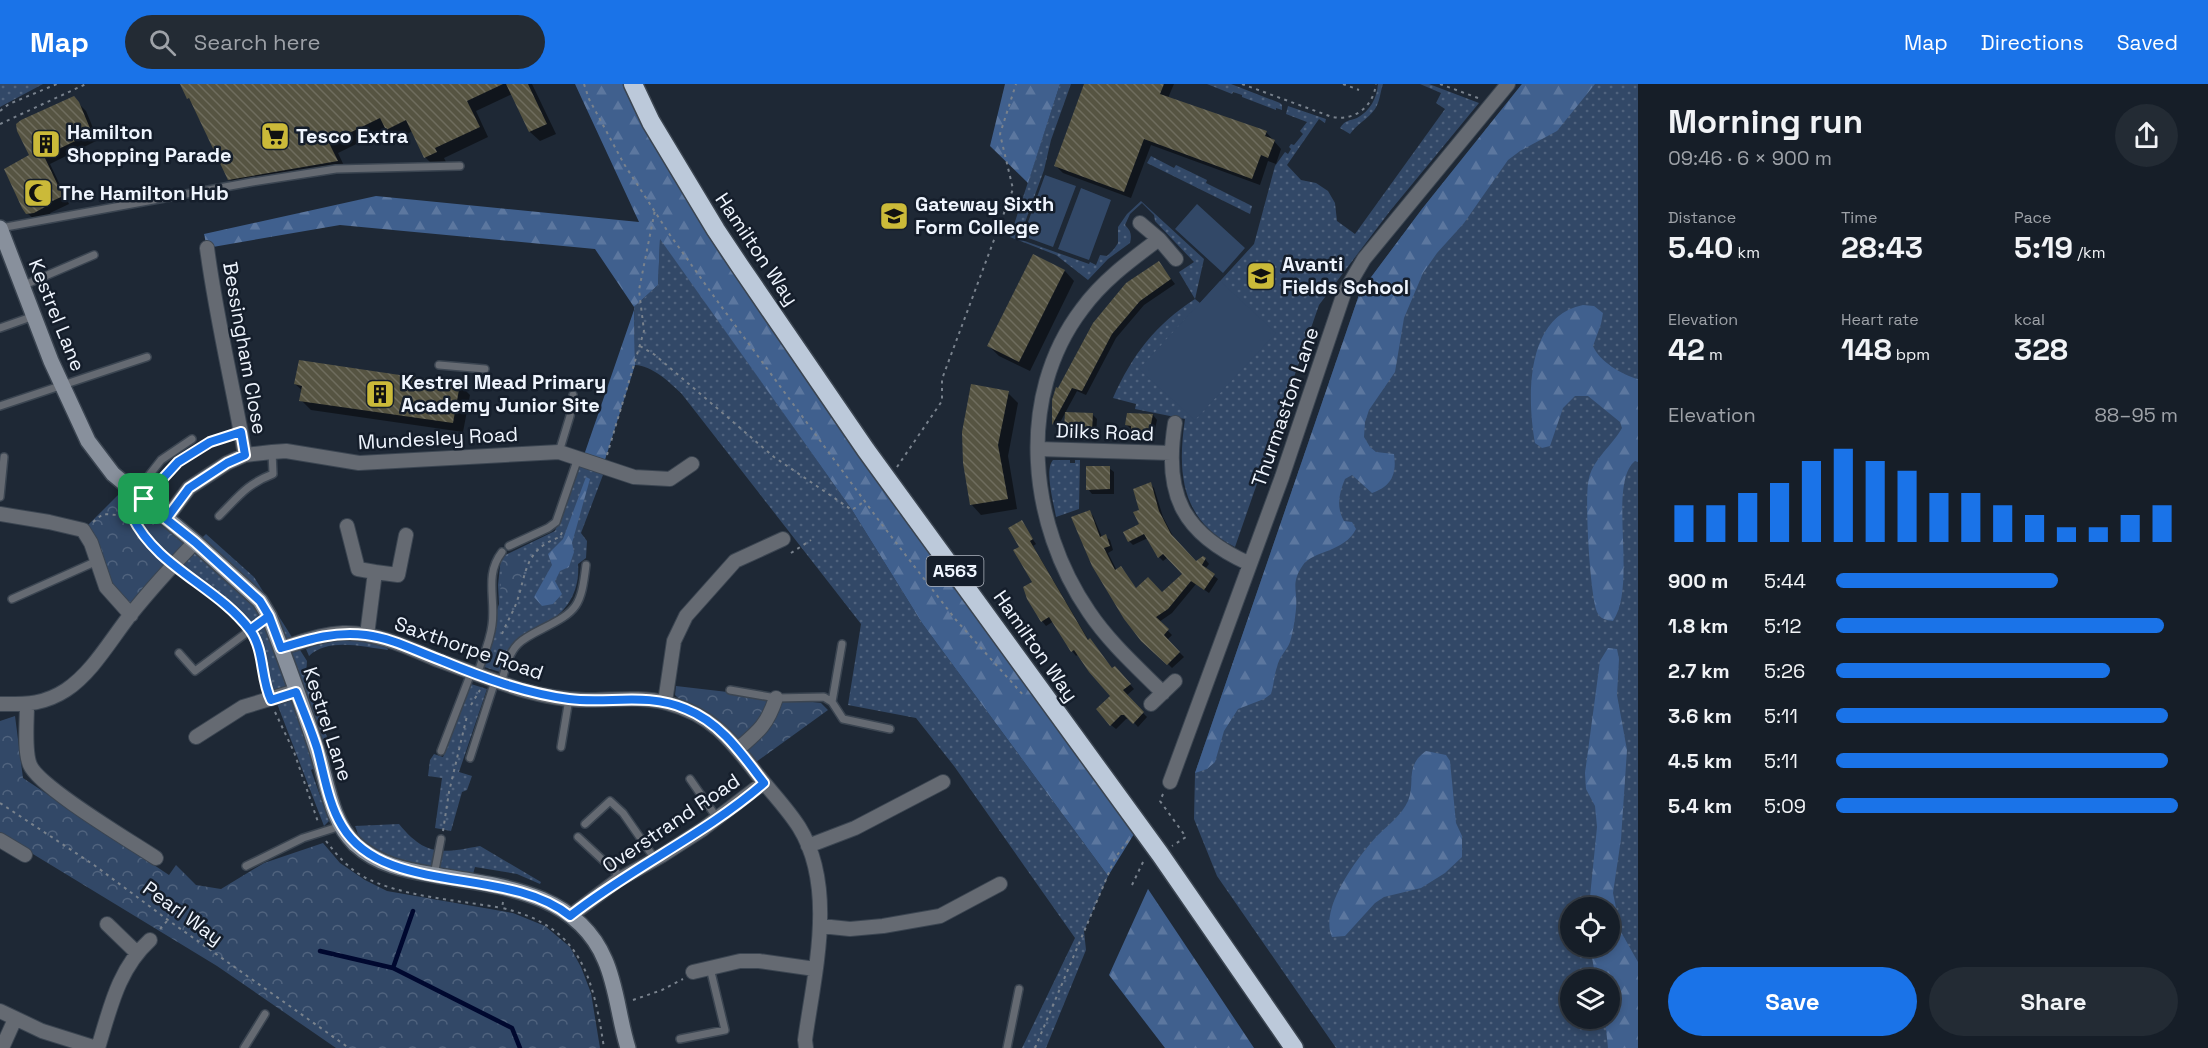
<!DOCTYPE html>
<meta charset="utf-8">
<style>
:root{--surface:#161e28;--page:#232b34;--text:#f1f3f6;--muted:#9ea2a8;--line:#353c45;--accent:#1a73e8}
body{margin:0;font-family:"Space Grotesk",sans-serif;background:var(--page);color:var(--text);height:100vh;display:flex;flex-direction:column;font-size:22px;white-space:nowrap}
*{box-sizing:border-box;margin:0}
p{font-size:20px;color:var(--muted)}
.icon{flex:none;width:33px;height:33px;fill:none;stroke:currentColor;stroke-width:2;stroke-linecap:round;stroke-linejoin:round}
.map{position:relative;flex:1;overflow:hidden}
.sheet{display:flex;flex-direction:column;background:var(--surface);width:570px}
.sheet>*{flex:none}
.tools{position:absolute;left:1560px;top:813px;display:grid;gap:12px}
.tools a{display:grid;place-items:center;width:60px;height:60px;border-radius:50%;background:var(--surface);box-shadow:0 3px 9px #0003,0 0 0 2px var(--line);font-size:30px}
.pin{position:absolute;display:grid;place-items:center;width:51px;height:51px;color:#fff;margin:-26px;border-radius:12px;box-shadow:0 3px 9px #0006}
.round{display:grid;place-items:center;flex:none;width:63px;height:63px;border-radius:32px;background:var(--page)}
.headline{display:flex;align-items:center;justify-content:space-between;height:102px;padding:0 30px}
h1{font-size:33px;font-weight:600;line-height:45px}
.stats{display:grid;grid-template-columns:repeat(3,1fr);gap:9px;height:102px;padding:6px 30px}
.stats div{display:grid;align-content:center}
.stats b{font-size:30px;font-weight:600}
.stats small{font-size:16px;font-weight:400}
.stats p{font-size:16px}
.chart{height:168px;padding:12px 30px}
.chart p{display:flex;justify-content:space-between}
.chart svg{width:100%;height:108px;margin-top:6px;stroke:var(--accent);stroke-width:6}
.cta{display:flex;gap:12px;margin-top:auto;padding:12px 30px}
.cta a{flex:1;height:69px;border-radius:36px;background:var(--accent);color:#fff;font-size:24px;font-weight:600;line-height:69px;text-align:center}
.cta a+a{background:var(--page);color:var(--text)}
ul{padding:0 30px;list-style:none;font-size:20px}
li{display:grid;grid-template-columns:96px 72px 1fr;align-items:center;height:45px}
li i{height:15px;border-radius:8px;background:var(--accent)}
header{display:flex;align-items:center;gap:36px;box-sizing:border-box;height:84px;padding:0 30px;background:var(--accent);color:#fff}
header strong{font-size:28px}
nav{display:flex;gap:33px;margin-inline-start:auto;font-size:21px}
.search{width:420px;height:54px;background:var(--page);display:flex;align-items:center;gap:15px;box-sizing:border-box;padding:0 21px;border-radius:33px;color:var(--muted);font-size:22px}
main{display:flex;flex:1;min-height:0}
.map>svg:first-child{display:block}
.grass{fill:url(#grass-dots);fill-rule:evenodd}
.forest{fill:url(#forest-firs)}
.park{fill:url(#park-crowns)}
.pitch{fill:#324867}
.shadow{fill:#0007}
.lines{fill:none;stroke-linecap:round;stroke-linejoin:round}
.stream{stroke:#00082f;stroke-width:4.5}
.building{fill:url(#building-back-hatch)}
.lane-casing{stroke:#3b4551;stroke-width:10}
.street-casing{stroke:#3b4551;stroke-width:16}
.secondary-casing{stroke:#3b4551;stroke-width:18}
.highway-casing{stroke:#3b4551;stroke-width:21}
.path{stroke:#79828d;stroke-width:2;stroke-dasharray:3 4.5;stroke-linecap:butt}
.lane{stroke:#656a72;stroke-width:7}
.street{stroke:#656a72;stroke-width:14}
.secondary{stroke:#88909c;stroke-width:15}
.highway{stroke:#bcc9da;stroke-width:18}
.route-casing{stroke:#fff;stroke-width:12}
.route{stroke:#1a73e8;stroke-width:8}
.labels{text-anchor:middle;stroke-width:5;stroke-linejoin:round;paint-order:stroke}
.shield{fill:#151e2b;stroke:#aeb4bf;stroke-width:1.5}
.shield-label{font-size:18px;font-weight:bold;fill:#eff5fe}
.poi-label{font-size:20px;font-weight:bold;fill:#eff5fe;stroke:#151e2b;text-anchor:start}
.street-label{font-size:20px;fill:#eff5fe;stroke:#151e2b}
</style>
<header>
<strong>Map</strong>
<div class="search"><svg class="icon" aria-label="search" viewBox="0 0 24 24"><circle cx="10" cy="10" r="6"/><path d="M15 15l6 6"/></svg>Search here</div>
<nav><a>Map</a><a>Directions</a><a>Saved</a></nav>
</header>
<main>
<div class="map">
<svg width="1638" height="964" viewBox="0 0 1638 964">
<defs>
<pattern id="grass-dots" width="8" height="8" patternUnits="userSpaceOnUse" patternTransform="scale(1.5)"><rect width="8" height="8" fill="#324867"/><path d="M2 2h.1M6 6h.1" fill="none" stroke="#50637e" stroke-width="1.8" stroke-linecap="round"/></pattern>
<pattern id="forest-firs" width="22" height="20" patternUnits="userSpaceOnUse" patternTransform="scale(1.5)"><rect width="22" height="20" fill="#40608e"/><path d="M5 1l3.5 6h-7zM16 11l3.5 6h-7z" fill="#5c779f"/></pattern>
<pattern id="park-crowns" width="20" height="18" patternUnits="userSpaceOnUse" patternTransform="scale(1.5)"><rect width="20" height="18" fill="#324867"/><path d="M2 6a3 3 0 1 1 6 0M12 15a3 3 0 1 1 6 0" fill="none" stroke="#50637e"/></pattern>
<pattern id="building-back-hatch" width="6" height="6" patternUnits="userSpaceOnUse" patternTransform="scale(1.5)"><rect width="6" height="6" fill="#565442"/><path d="M-1 5l2 2M0 0l6 6M5-1l2 2" fill="none" stroke="#6f6d5e"/></pattern>
</defs>
<rect width="100%" height="100%" fill="#1e2835"/>
<path class="grass" d="M0,0H43L0,23Z
M1060,0H1071L1051,56L1044,86L1019,155L1089,180L1090,178L1096,181L1100,171L1107,172L1114,165L1118,159V143L1127,130L1141,117L1204,175L1195,215L1200,219L1254,160L1275,82L1285,68L1288,70L1291,65L1289,63L1291,60L1294,61L1303,50L1300,47L1307,38L1286,30L1288,22L1326,35L1325,39L1319,35L1287,81L1301,96L1316,99L1328,107L1335,119L1337,137L1355,150L1445,25L1436,19L1441,9L1420,0H1429L1479,19L1390,127L1319,221L1235,463C1181,436 1177,389 1185,335L1135,325L1136,320L1113,314C1132,271 1156,240 1195,215L1179,188L1194,178L1155,137L1154,131L1142,119L1130,130L1125,141C1131,147 1132,151 1130,159L1108,175L1088,196L1056,171L1010,153Z
M1207,0H1231L1280,19L1282,21V26L1276,24V26L1242,13V11L1233,8L1232,10Z
M1378,0H1383C1380,9 1380,17 1375,25C1368,35 1357,40 1350,50L1340,44C1345,36 1349,37 1357,34C1370,27 1377,14 1378,0Z
M1522,0H1638V964H1336L1217,792L1194,735L1195,689L1360,208L1422,125ZM1570,824H1610V862H1570ZM1570,896H1610V934H1570Z
M1151,72L1174,84L1176,81L1207,96L1206,99L1252,122L1250,130L1147,79Z
M660,154L852,426L922,539L1108,792L1084,847L1086,866L1046,964H1022L1075,854L954,682L916,634L848,621L861,540L681,309C669,298 653,282 635,281L634,223L658,201Z
M1053,376H1070V379H1075V376H1080L1079,425L1056,433C1054,420 1044,386 1053,376Z
M581,379L606,383L581,449L587,457L586,474L578,480C580,505 569,526 547,539C536,545 524,549 515,558C507,566 504,578 500,588L478,581L499,520L498,501L501,473L555,447Z
M206,450L254,493L307,577L306,591L334,674L311,686L329,737L324,742L263,583L253,549L232,525L173,482Z
M342,555H357L386,561L388,566C364,563 328,553 309,572L306,565L326,557Z
M471,600L487,605L459,688L472,692L467,706L462,708L451,747L435,744L442,694L428,692L430,676L434,670L443,673Z
M399,740C426,773 442,769 480,762L541,798L540,800L517,790L475,783L473,790C445,785 378,779 360,756C358,752 357,746 355,742Z"/>
<path class="forest" d="M575,0H631L740,182L1139,742L1108,792L922,539L852,426L660,155L658,201L634,223L595,165L340,141L207,164L204,150L376,112L639,138Z
M1005,0H1060L1028,99L990,62Z
M1522,0H1595L1557,47L1520,67L1508,76L1464,139L1437,169L1423,189L1404,234L1395,288L1369,326L1365,338L1364,353L1370,363L1376,368L1394,370C1397,391 1391,402 1372,409L1352,391L1345,395C1339,409 1336,423 1344,437L1352,438L1356,445C1345,468 1312,467 1303,481C1290,500 1298,506 1296,525C1295,535 1293,548 1290,558C1287,566 1279,573 1277,583C1274,591 1274,601 1271,610L1264,615L1238,625L1224,647L1215,678L1207,685L1195,689L1360,208L1422,125Z
M1583,221L1594,222L1603,229L1601,240L1593,262C1599,277 1622,291 1638,295V378L1635,377C1607,400 1638,501 1613,537C1606,536 1600,535 1597,528C1590,512 1584,411 1589,394C1594,374 1612,362 1622,344L1620,338L1588,312H1575L1563,324L1550,362L1542,364L1535,359C1527,315 1525,232 1583,221Z
M634,226L635,281L604,379L583,374Z
M586,393L590,395L572,459L574,468L569,483L560,487L555,497L562,510L553,520L542,522L534,513L552,481L548,470L563,455Z
M1608,564L1617,565L1619,575L1617,611L1627,666L1621,755L1613,809L1621,848L1638,878V964H1608L1605,935L1610,934V896L1596,895L1590,863L1610,862V824L1589,823L1597,743L1595,722L1586,705L1585,689L1600,577Z
M1426,667L1446,671L1450,677L1456,739L1462,752V773L1445,789L1421,804L1384,813L1375,819L1345,852L1332,853C1319,824 1357,774 1377,752C1387,742 1402,731 1408,717C1416,697 1404,683 1426,667Z
M1148,805L1254,964H1165L1109,891Z"/>
<path class="park" d="M121,408L186,459L128,528L106,503L83,446Z
M510,470L524,484L514,518L500,509L503,476Z
M676,602L821,619L828,626L756,678C731,647 716,633 680,616L675,611Z
M15,632L23,694L169,791L176,781L196,801L221,805L264,779L323,759L340,779L365,796L387,807L513,829L545,842L570,863L581,883L591,909L600,964H336L217,882L0,750V637Z"/>
<path class="pitch" d="M1045,91L1076,102L1053,163L1023,152Z
M1081,104L1111,116L1089,176L1058,165Z
M1197,120L1245,164L1223,189L1175,145Z
M1220,197L1276,249L1195,336L1139,285Z"/>
<path class="shadow" d="M182,0H532L556,50L540,57L530,48L512,10L476,27L488,53L444,74L446,78L435,83L425,73L413,47L397,55L387,45L338,69L346,86L239,105L229,95Z
M1086,0H1174L1168,14L1266,48L1281,65L1276,80L1268,77L1260,101L1151,61L1131,114L1063,89L1056,82Z
M73,14L86,27L98,56L50,80L69,120L50,129L51,131L42,135L35,136L27,129L31,72Z
M1159,179L1175,200L1144,221L1116,254L1086,311L1077,307L1057,344L1054,340V316L1059,306Z
M1065,187L1074,197L1030,287L999,272L989,262Z
M295,300L460,301L470,311L463,348L311,326L301,316L303,307Z
M1008,309L1018,319L1008,372L1017,425L981,431L972,421Z
M1092,330L1097,335L1096,351H1071L1066,346Z
M1153,331L1157,336L1153,354L1137,351L1126,340Z
M1109,384L1114,388V410H1092L1088,405Z
M1150,400L1154,404L1163,433L1175,456L1196,479L1205,475L1209,480L1205,485L1218,495L1209,509L1196,500L1172,529L1159,538L1172,551L1167,556L1184,573L1172,584L1135,547L1089,428L1093,432L1102,453L1105,452L1110,456L1113,466L1108,469L1117,487L1121,484L1136,505L1162,510L1184,491L1168,473L1163,477L1159,473L1148,454L1133,461L1129,457L1141,440V427Z
M1021,438L1036,460L1033,462L1089,557L1113,586L1119,588L1134,605L1126,612L1147,633L1138,643L1130,634L1126,635L1116,645L1111,641L1098,625L1112,612L1079,570L1076,572L1072,567L1054,537L1046,542L1042,537L1034,499L1021,463Z"/>
<g class="lines">
<path class="stream" d="M320,867L393,884L512,944L520,964
M393,884L413,827"/>
</g>
<path class="building" d="M180,0H503L467,17L480,43L435,64L437,68L424,74L406,36L386,46L380,34L329,59L338,77L228,96L189,14L187,15Z
M506,0H528L547,40L529,48Z
M1084,0H1164L1160,10L1267,47L1265,52L1275,56L1268,74L1261,71L1252,95L1144,55L1124,108L1054,82Z
M74,12L79,18L92,49L44,72L63,112L44,121L45,123L34,129L26,130L22,124L4,85L29,71L17,47L16,40L21,36Z
M1033,170L1065,186L1019,278L987,262Z
M1159,177L1171,195L1140,217L1112,250L1082,307L1072,304L1052,341V316L1056,303L1058,304L1093,239L1126,199Z
M299,276L460,300L453,339L299,317L302,302L294,300Z
M971,300L1009,307L998,361L1008,415L970,421L963,379L962,348Z
M1065,328L1093,329L1092,347H1064Z
M1127,329L1153,330L1149,350L1131,347V342L1125,341Z
M1086,382H1110V405L1086,406Z
M1151,398L1159,427L1171,450L1196,477L1203,472L1206,474L1202,481L1215,490L1204,506L1191,497L1168,525L1156,533L1169,545L1164,551L1180,568L1167,581L1141,557L1124,535L1092,482L1071,433L1090,426L1100,453L1106,450L1110,462L1104,464L1115,486L1121,482L1136,504L1148,493L1162,508L1182,490L1163,470L1158,474L1144,450L1128,458L1123,448L1139,440L1133,428L1139,426L1133,405Z
M1022,436L1033,455L1030,457L1088,556L1090,554L1112,584L1115,582L1131,600L1123,606L1144,628L1133,640L1124,631H1121L1110,642L1096,625L1110,612L1089,588L1074,566L1071,568L1049,533L1041,538L1027,515L1023,503L1032,498L1013,466L1019,463L1008,444Z"/>
<g class="lines">
<g class="lane-casing">
<path id="lane" d="M0,144L252,98L336,85L460,82
M22,202L94,171
M0,244L34,232
M439,281L485,285
M0,322L147,273
M559,368L570,332L573,311
M136,408L161,376L192,355
M0,413L4,373
M219,432C239,412 247,400 273,390L272,368
M509,462L548,444L556,438L578,374
M12,515L97,477
M179,569L195,587L269,532
M477,591C482,575 490,558 492,541C496,515 484,491 502,468
M501,599C505,586 508,570 518,560C524,554 534,549 542,545C578,527 581,522 586,481
M730,606L776,614L824,613L832,618L843,635L890,645
M832,618L842,560
M561,663L569,615
M441,667L471,589
M470,674L495,597
M690,695L717,734
M585,740L610,717L623,729L655,775
M578,753L622,794
M246,782L303,754L341,742
M434,791L441,755
M680,955L725,946L710,884
M244,964L265,930
M1007,964L1019,905"/>
</g>
<g class="street-casing">
<path id="street" d="M1140,139L1159,155L1176,175
M1159,155C1131,176 1103,196 1082,225C1015,313 1029,441 1089,528C1109,558 1137,583 1163,609
M207,164C216,233 233,302 245,371
M1175,339C1163,411 1183,450 1250,480
M1038,365L1171,369
M0,430L49,438L83,446L91,459L106,503L131,531
M166,435L189,404L227,379L245,371L272,368L286,367L359,379L559,368L634,393L670,395L692,380
M347,442L358,485L375,488
M367,551L375,488L398,491L406,451
M281,564C302,558 321,550 343,549C376,548 407,563 438,576C465,586 492,596 519,605C540,611 564,616 586,616C613,616 641,612 667,619C712,631 730,655 757,690C771,708 787,724 799,743C837,804 814,890 805,956L806,964
M665,618L674,557L686,532L735,477L783,455
M0,620C25,620 43,621 66,606C93,588 111,555 131,530C151,505 173,481 195,458
M1151,620L1175,597
M27,621C27,637 24,667 30,681C39,703 132,758 156,774
M196,653L243,623L296,607
M738,665C759,647 767,641 776,614
M1170,698L1282,393L1344,209L1364,175L1508,0
M0,756L25,771
M808,762L855,744L943,698
M570,832L618,796L661,772L703,745L763,699
M107,840L137,869
M821,842L850,845L883,842L940,832L1000,800
M693,888L740,877H759L815,885
M0,927L42,947L96,964
M2,964L15,935
M98,964C110,925 118,885 150,856"/>
</g>
<g class="secondary-casing">
<path id="secondary" d="M0,144L51,277L88,357L113,390L195,458L260,517L269,532C285,574 301,617 315,660C327,693 329,735 355,760C378,781 405,786 434,791C498,802 576,807 605,876C617,903 619,936 628,964"/>
</g>
<g class="highway-casing">
<path id="highway" d="M633,0L651,38L716,146L740,182L866,366L1160,770L1294,964"/>
</g>
<path class="path" d="M584,0L589,15L624,80L670,151L718,218L880,438L956,536L1025,613
M1242,0L1332,33C1355,37 1373,23 1376,0
M1343,0L1359,6
M1440,0L1478,14
M0,27L9,20L57,0
M0,40L86,0
M640,262L655,271L774,373L852,426L865,417
M201,363L229,352
M607,371L644,247L639,206L655,126
M897,383L942,317V295L1013,105L1000,50L1016,0
M158,399L176,379
M136,427L132,432L138,443L164,472
M93,438L103,430L132,432
M791,469L811,456
M184,490L228,521L245,538
M502,550C506,540 512,530 516,520C527,490 523,466 560,453L563,446
M255,556L259,566L265,603
M471,621L480,606
M275,628L294,668L306,703
M311,701L306,703L318,738
M1163,710L1160,717L1186,753L1172,762
M0,719L94,781L168,836L349,964
M443,747L449,708L467,632
M326,757C336,770 347,783 362,792C401,813 458,816 502,824
M1132,801L1144,776
M503,818L502,824C581,842 593,892 604,964
M160,845L168,836
M633,916L662,906L683,895
M1035,964L1115,774L1130,754"/>
<use href="#lane" class="lane"/>
<use href="#street" class="street"/>
<use href="#secondary" class="secondary"/>
<use href="#highway" class="highway"/>
</g>
<g class="lines">
<g class="route-casing">
<path id="route" d="M144,415L132,432C157,484 217,502 250,546L269,532L281,564C310,555 335,547 366,551C392,554 418,568 443,577C484,594 525,609 569,615C608,620 648,608 686,625C721,639 741,669 764,699C704,751 632,783 570,832C507,781 384,813 342,742C328,719 324,689 317,664C311,645 303,626 296,608L271,616C260,593 265,567 250,546L269,532L260,517L195,458L166,435L189,404L227,379L245,371L241,348L210,358L178,378L144,415"/>
</g>
<use href="#route" class="route"/>
</g>
<defs>
<g id="supermarket-square" transform="scale(1.5)"><rect x="-9" y="-9" width="18" height="18" rx="4" fill="#cbba39" stroke="#151e2b"/><path d="M-6-5.5h2.5l.6 2H6L4.5 2H-2.5L-4.4-4H-6ZM-1.5 3.2a1.3 1.3 0 1 0 .1 0ZM3 3.2a1.3 1.3 0 1 0 .1 0Z" fill="#111"/></g>
<g id="building-square" transform="scale(1.5)"><rect x="-9" y="-9" width="18" height="18" rx="4" fill="#cbba39" stroke="#151e2b"/><path d="M-4-6H4V6H1V3H-1V6H-4ZM-2.5-4.3h1.7v1.8h-1.7ZM.8-4.3h1.7v1.8H.8ZM-2.5-1h1.7V.8h-1.7ZM.8-1h1.7V.8H.8Z" fill="#111"/></g>
<g id="mosque-square" transform="scale(1.5)"><rect x="-9" y="-9" width="18" height="18" rx="4" fill="#cbba39" stroke="#151e2b"/><path d="M3.5-4.9A6 6 0 1 0 3.5 4.9A5 5 0 1 1 3.5-4.9Z" fill="#111"/></g>
<g id="university-square" transform="scale(1.5)"><rect x="-9" y="-9" width="18" height="18" rx="4" fill="#cbba39" stroke="#151e2b"/><path d="M0-5L7-2L0 1L-7-2ZM-4 1L0 2.5L4 1V4Q0 6-4 4Z" fill="#111"/></g>
<g id="school-square" transform="scale(1.5)"><rect x="-9" y="-9" width="18" height="18" rx="4" fill="#cbba39" stroke="#151e2b"/><path d="M0-5L7-2L0 1L-7-2ZM-4 1L0 2.5L4 1V4Q0 6-4 4Z" fill="#111"/></g>
</defs>
<g fill-rule="evenodd">
<use href="#supermarket-square" x="275" y="52"/>
<use href="#building-square" x="46" y="60"/>
<use href="#mosque-square" x="38" y="109"/>
<use href="#university-square" x="894" y="132"/>
<use href="#school-square" x="1261" y="192"/>
<use href="#building-square" x="380" y="310"/>
</g>
<g class="labels">
<rect class="shield" x="926.5" y="472" width="57" height="30" rx="4.5"/>
<g class="shield-label">
<text x="955" y="493">A563</text>
</g>
<g class="poi-label">
<text x="67" y="55">Hamilton<tspan x="67" dy="23">Shopping Parade</tspan></text>
<text x="296" y="59">Tesco Extra</text>
<text x="59" y="116">The Hamilton Hub</text>
<text x="915" y="127">Gateway Sixth<tspan x="915" dy="23">Form College</tspan></text>
<text x="1282" y="187">Avanti<tspan x="1282" dy="23">Fields School</tspan></text>
<text x="401" y="305">Kestrel Mead Primary<tspan x="401" dy="23">Academy Junior Site</tspan></text>
</g>
<g class="street-label">
<text transform="translate(757 165) rotate(56)" y="7">Hamilton Way</text>
<text transform="translate(57 231) rotate(68)" y="7">Kestrel Lane</text>
<text transform="translate(245 264) rotate(80)" y="7">Bessingham Close</text>
<text transform="translate(1285 323) rotate(-71)" y="7">Thurmaston Lane</text>
<text transform="translate(1105 348) rotate(2)" y="7">Dilks Road</text>
<text transform="translate(438 354) rotate(-3)" y="7">Mundesley Road</text>
<text transform="translate(1036 562) rotate(55)" y="7">Hamilton Way</text>
<text transform="translate(469 564) rotate(19)" y="7">Saxthorpe Road</text>
<text transform="translate(328 640) rotate(72)" y="7">Kestrel Lane</text>
<text transform="translate(671 739) rotate(-34)" y="7">Overstrand Road</text>
<text transform="translate(183 829) rotate(36)" y="7">Pearl Way</text>
</g>
</g>
</svg>
<div class="tools">
<a><svg class="icon" aria-label="locate" viewBox="0 0 24 24"><circle cx="12" cy="12" r="6"/><path d="M12 2v4M12 18v4M2 12h4M18 12h4"/></svg></a>
<a><svg class="icon" aria-label="layers" viewBox="0 0 24 24"><path d="M12 4l9 5-9 5-9-5zM3 14l9 5 9-5"/></svg></a>
</div>
<div class="pin" style="left:144px;top:415px;background:#1e9e55"><svg class="icon" aria-label="arrive" viewBox="0 0 24 24"><path d="M6 21V4h12l-3 4 3 4H6"/></svg></div>
</div>
<section class="sheet">
<div class="headline"><div><h1>Morning run</h1><p>09:46 · 6 × 900 m</p></div><a class="round"><svg class="icon" aria-label="share" viewBox="0 0 24 24"><path d="M12 15V3M7 8l5-5 5 5M5 13v7h14v-7"/></svg></a></div>
<div class="stats">
<div><p>Distance</p><b>5.40<small> km</small></b></div>
<div><p>Time</p><b>28:43</b></div>
<div><p>Pace</p><b>5:19<small> /km</small></b></div>
</div>
<div class="stats">
<div><p>Elevation</p><b>42<small> m</small></b></div>
<div><p>Heart rate</p><b>148<small> bpm</small></b></div>
<div><p>kcal</p><b>328</b></div>
</div>
<div class="chart"><p><span>Elevation</span>88–95 m</p>
<svg viewBox="0 0 160 44" preserveAspectRatio="none"><path d="M5 44V29M15 44V29M25 44V24M35 44V20M45 44V11M55 44V6M65 44V11M75 44V15M85 44V24M95 44V24M105 44V29M115 44V33M125 44V38M135 44V38M145 44V33M155 44V29"/></svg>
</div>
<ul>
<li><b>900 m</b>5:44<i style="width:65%"></i></li>
<li><b>1.8 km</b>5:12<i style="width:96%"></i></li>
<li><b>2.7 km</b>5:26<i style="width:80%"></i></li>
<li><b>3.6 km</b>5:11<i style="width:97%"></i></li>
<li><b>4.5 km</b>5:11<i style="width:97%"></i></li>
<li><b>5.4 km</b>5:09<i style="width:100%"></i></li>
</ul>
<div class="cta"><a>Save</a><a>Share</a></div>
</section>
</main>
